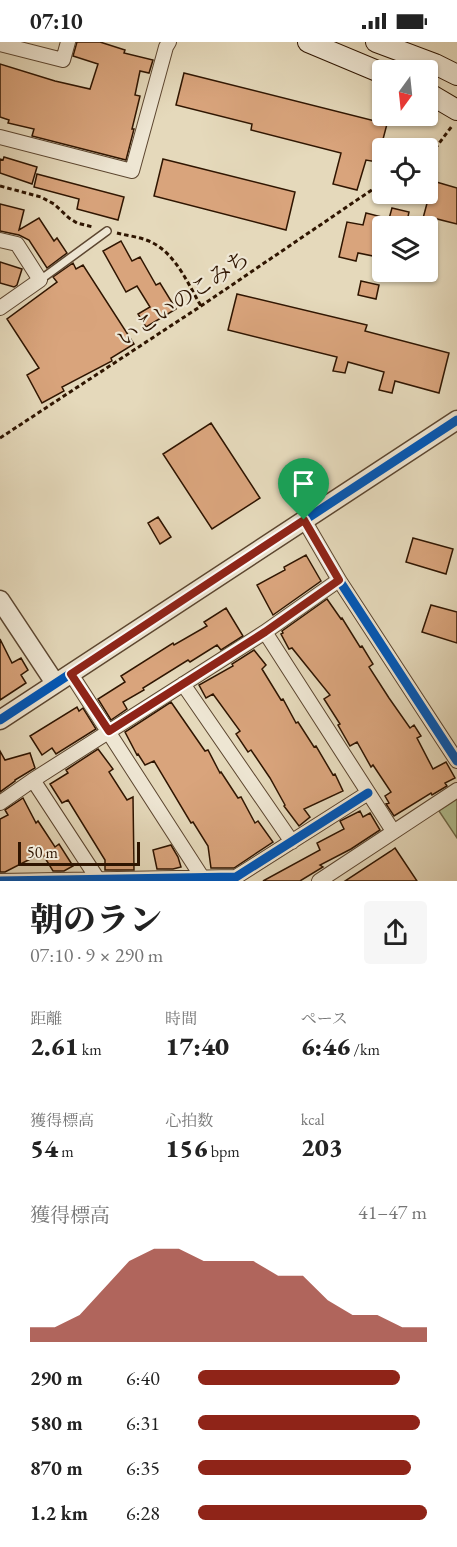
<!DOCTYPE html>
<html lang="ja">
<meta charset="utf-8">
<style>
:root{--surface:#fff;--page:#f6f6f6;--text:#222;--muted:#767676;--accent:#8f2418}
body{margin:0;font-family:"EB Garamond","Noto Serif JP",serif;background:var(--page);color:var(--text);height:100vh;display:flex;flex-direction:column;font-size:22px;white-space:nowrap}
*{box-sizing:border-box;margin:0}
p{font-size:20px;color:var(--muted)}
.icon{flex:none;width:33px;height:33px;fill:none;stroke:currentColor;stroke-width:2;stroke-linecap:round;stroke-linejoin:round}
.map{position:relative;height:839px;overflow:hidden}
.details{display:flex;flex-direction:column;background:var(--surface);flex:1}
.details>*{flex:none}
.needle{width:39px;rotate:195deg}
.tools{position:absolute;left:372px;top:18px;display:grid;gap:12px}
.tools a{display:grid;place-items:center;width:66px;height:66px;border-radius:6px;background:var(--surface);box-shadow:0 2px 4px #0004;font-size:30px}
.scale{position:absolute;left:18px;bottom:15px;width:122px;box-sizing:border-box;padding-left:6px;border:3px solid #2f1501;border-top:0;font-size:16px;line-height:21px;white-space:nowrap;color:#2f1501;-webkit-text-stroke:4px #eee6d3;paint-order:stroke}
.pin{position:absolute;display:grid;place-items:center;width:51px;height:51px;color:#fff;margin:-62px -26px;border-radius:50% 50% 50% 0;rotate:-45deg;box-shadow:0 0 6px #0007}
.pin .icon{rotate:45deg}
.round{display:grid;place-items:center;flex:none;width:63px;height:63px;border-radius:6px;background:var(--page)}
.headline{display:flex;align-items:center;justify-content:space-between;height:102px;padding:0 30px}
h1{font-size:33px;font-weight:800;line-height:45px}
.metrics{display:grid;grid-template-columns:repeat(3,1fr);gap:9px;height:102px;padding:6px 30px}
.metrics div{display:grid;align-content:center}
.metrics b{font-size:26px;font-weight:800}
.metrics small{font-size:16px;font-weight:400}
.metrics p{font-size:16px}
.chart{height:168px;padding:12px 30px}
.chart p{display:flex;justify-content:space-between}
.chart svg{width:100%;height:108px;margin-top:6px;fill:var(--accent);opacity:.7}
ul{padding:0 30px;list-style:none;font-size:20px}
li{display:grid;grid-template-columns:96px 72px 1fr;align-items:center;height:45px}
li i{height:15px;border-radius:8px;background:var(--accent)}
.status{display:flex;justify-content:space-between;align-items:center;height:42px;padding:0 30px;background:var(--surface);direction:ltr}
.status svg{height:16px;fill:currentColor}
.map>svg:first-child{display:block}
.green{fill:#b2c092;stroke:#706a4a;stroke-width:1.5}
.building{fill:#d9a47c;stroke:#2f1501;stroke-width:1.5}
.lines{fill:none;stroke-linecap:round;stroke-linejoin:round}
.service-casing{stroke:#5c4630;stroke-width:10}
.minor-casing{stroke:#5c4630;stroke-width:16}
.tertiary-casing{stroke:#5c4630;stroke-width:21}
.secondary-casing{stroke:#2f1501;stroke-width:22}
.path{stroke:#2f1501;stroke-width:3;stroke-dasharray:4.5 3;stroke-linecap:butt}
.service{stroke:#eee6d3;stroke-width:7}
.minor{stroke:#eee6d3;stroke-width:14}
.tertiary{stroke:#eee6d3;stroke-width:18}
.secondary{stroke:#eee6d3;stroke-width:20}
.cycleway-casing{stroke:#eee6d3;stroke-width:13}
.cycleway{stroke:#0057b8;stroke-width:9}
.route-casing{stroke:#fff;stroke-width:12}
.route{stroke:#8f2418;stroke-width:8}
.labels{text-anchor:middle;stroke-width:4.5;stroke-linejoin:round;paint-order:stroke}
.street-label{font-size:22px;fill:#2f1501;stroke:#eee6d3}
</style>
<div class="status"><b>07:10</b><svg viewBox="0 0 49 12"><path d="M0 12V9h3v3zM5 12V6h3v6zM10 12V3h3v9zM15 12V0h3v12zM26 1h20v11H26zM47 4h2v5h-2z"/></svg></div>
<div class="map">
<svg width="457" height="839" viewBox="0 0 457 839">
<rect width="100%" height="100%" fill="#e5d9bb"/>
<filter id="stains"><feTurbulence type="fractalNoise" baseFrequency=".00333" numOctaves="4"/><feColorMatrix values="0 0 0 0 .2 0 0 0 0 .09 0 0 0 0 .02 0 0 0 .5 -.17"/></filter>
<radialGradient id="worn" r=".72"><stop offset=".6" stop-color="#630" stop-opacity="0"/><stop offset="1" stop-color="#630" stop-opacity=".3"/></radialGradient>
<path class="green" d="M457,757V796L439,769Z"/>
<path class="building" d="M77,0H100L125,8L124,11L153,18L149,31L140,29L135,53L140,54L132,87H134L126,118L32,94L34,87L8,81L9,78L0,75V22L55,39L90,47L98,22L73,14Z
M184,31L387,82L377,120L366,118L357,148L333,142L341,111L251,88L252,82L176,63Z
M4,115L37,125L32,142L0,131V117L3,118Z
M163,117L295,150L286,188L154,154Z
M37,132L124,155L118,178L77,167L79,157L34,145Z
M433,139L457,146V182L437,177L435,183L422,180Z
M0,162L24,168L19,188L39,176L54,199L57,196L67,211L47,226L29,198L19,193L0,189Z
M392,166L409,170L406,184H387Z
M366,171L382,175V199L378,215L358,211L356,219L339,215L347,180L363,183Z
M121,199L132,219L140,215L156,243L160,241L176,267L146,285L138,272L150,265L137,244L126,250L103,209Z
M0,220L22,227L17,243L14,245L0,241Z
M73,221L76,227L83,223L134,302L111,316L112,319L62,345L64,349L42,361L27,333L39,326L7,277L57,240L53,235Z
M361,239L379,243L376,257L358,253Z
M237,252L367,283L365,289L449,311L439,351L395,339L392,351L379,348L384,330L348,320L345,331L333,329L337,315L228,288Z
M211,381L260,456L212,487L163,412Z
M158,475L171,495L160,502L148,481Z
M413,496L453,507L446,532L406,520Z
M306,513L321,539L273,573L257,543L285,528L284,525Z
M327,557L341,577L342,576L360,605L362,604L373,622L369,625L389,656L410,686L414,683L421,694L417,696L433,727L446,720L455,736L445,741L447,744L432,753L431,751L394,774L386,762L389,761L385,754L391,750L373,723L371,725L357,700L350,704L338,683L340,682L324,657L330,653L292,606L289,607L281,592L283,591L282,589Z
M431,563L457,570V601L422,590Z
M226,566L243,594L221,608L217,603L190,620L188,618L143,646L144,648L123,660L127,667L111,678L98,657L125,640L121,634L173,601L174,603L207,584L204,580Z
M0,597L12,621L21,616L28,628L21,633L26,641L0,658Z
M254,608L266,623L262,627L281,658L283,657L296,681L298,680L314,705L316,704L333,733L335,732L343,749L304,767L310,775L299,784L284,764L285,763L270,736L251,708L248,710L236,692L240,689L213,652L206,656L199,643L233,624L232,622Z
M171,660L205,709L208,708L220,731L221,730L238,756L241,755L255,781L258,779L273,800L234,826H211L208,804L193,780L191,781L154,719L145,723L138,712L137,713L125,690Z
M77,665L79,669L83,666L96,687L56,712L52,706L42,713L30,694Z
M98,707L113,727L109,730L127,758L133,755L134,828H105V818L68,758L62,761L50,742L68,731L66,728Z
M0,709L5,718L30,711L35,726L15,738V739L0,750Z
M23,756L36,781L38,779L55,805L59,802L73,824L64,829H53L42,811L5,830H0V777L8,773L5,768Z
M360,769L363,775L370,771L380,788L351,807L320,823L323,825L300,839H263L320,808L317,801L344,787L340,779Z
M171,803L178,815L181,825L173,827H157L153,808Z
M395,806L417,839H345L391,809Z"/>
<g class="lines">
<g class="service-casing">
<path id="service" d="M40,238L107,189"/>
</g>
<g class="minor-casing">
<path id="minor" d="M0,2L63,18L68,0
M0,95L132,129L166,5L169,0
M0,198L17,202L40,238L0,266
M304,478L339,538L457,719
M265,590L393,789
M71,632L202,835
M183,642L292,800
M33,738L99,839
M0,761L33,738L265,590L339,538
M0,839L236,835L368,751
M319,839L457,748"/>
</g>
<g class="tertiary-casing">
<path id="tertiary" d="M0,558L55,641
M0,678L457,378"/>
</g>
<g class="secondary-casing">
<path id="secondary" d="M308,0L382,31
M376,0L435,22L457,33
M428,51L457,68"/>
</g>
<path class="path" d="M428,110L437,104L452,84
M0,144L41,155L54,162L69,176L77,181L93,185
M117,191C128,194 142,195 153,201C177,214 188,242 201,264
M0,396L201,264L382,141"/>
<use href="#service" class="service"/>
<use href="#minor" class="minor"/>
<use href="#tertiary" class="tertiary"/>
<use href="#secondary" class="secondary"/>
<g class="cycleway-casing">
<path id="cycleway" d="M304,478L339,538L457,719
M0,678L457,378
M0,839L236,835L368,751"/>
</g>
<use href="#cycleway" class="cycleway"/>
</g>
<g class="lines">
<g class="route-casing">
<path id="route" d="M304,478L339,538L265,590L109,689L71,632Z"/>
</g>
<use href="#route" class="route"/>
</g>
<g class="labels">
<g class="street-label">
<text transform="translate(183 256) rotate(-34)" y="8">いこいのこみち</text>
</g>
</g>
<rect width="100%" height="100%" filter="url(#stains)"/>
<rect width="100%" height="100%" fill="url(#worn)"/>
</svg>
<div class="tools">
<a><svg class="needle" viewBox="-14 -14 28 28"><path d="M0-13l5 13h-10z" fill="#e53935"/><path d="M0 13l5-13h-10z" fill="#767676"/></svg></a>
<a><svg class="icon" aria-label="locate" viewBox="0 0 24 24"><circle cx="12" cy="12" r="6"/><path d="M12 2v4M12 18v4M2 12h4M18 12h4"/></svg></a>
<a><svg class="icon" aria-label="layers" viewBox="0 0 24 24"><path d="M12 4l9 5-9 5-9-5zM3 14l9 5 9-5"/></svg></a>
</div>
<div class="scale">50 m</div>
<div class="pin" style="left:304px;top:478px;background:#1e9e55"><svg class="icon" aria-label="arrive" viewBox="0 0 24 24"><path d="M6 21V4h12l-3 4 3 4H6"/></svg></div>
</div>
<section class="details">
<div class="headline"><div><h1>朝のラン</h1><p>07:10 · 9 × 290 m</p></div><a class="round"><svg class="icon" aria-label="share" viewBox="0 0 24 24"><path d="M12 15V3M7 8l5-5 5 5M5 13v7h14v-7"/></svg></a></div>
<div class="metrics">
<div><p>距離</p><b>2.61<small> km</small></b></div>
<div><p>時間</p><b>17:40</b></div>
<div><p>ペース</p><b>6:46<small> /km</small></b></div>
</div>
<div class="metrics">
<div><p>獲得標高</p><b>54<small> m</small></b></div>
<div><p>心拍数</p><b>156<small> bpm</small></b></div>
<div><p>kcal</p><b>203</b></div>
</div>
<div class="chart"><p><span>獲得標高</span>41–47 m</p>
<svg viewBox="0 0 160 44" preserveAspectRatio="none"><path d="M0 44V38L10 38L20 33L30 22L40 11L50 6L60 6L70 11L80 11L90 11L100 17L110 17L120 27L130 33L140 33L150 38L160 38V44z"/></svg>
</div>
<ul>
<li><b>290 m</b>6:40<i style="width:88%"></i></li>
<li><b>580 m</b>6:31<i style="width:97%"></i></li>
<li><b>870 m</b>6:35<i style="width:93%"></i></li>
<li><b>1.2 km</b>6:28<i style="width:100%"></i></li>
</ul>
</section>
